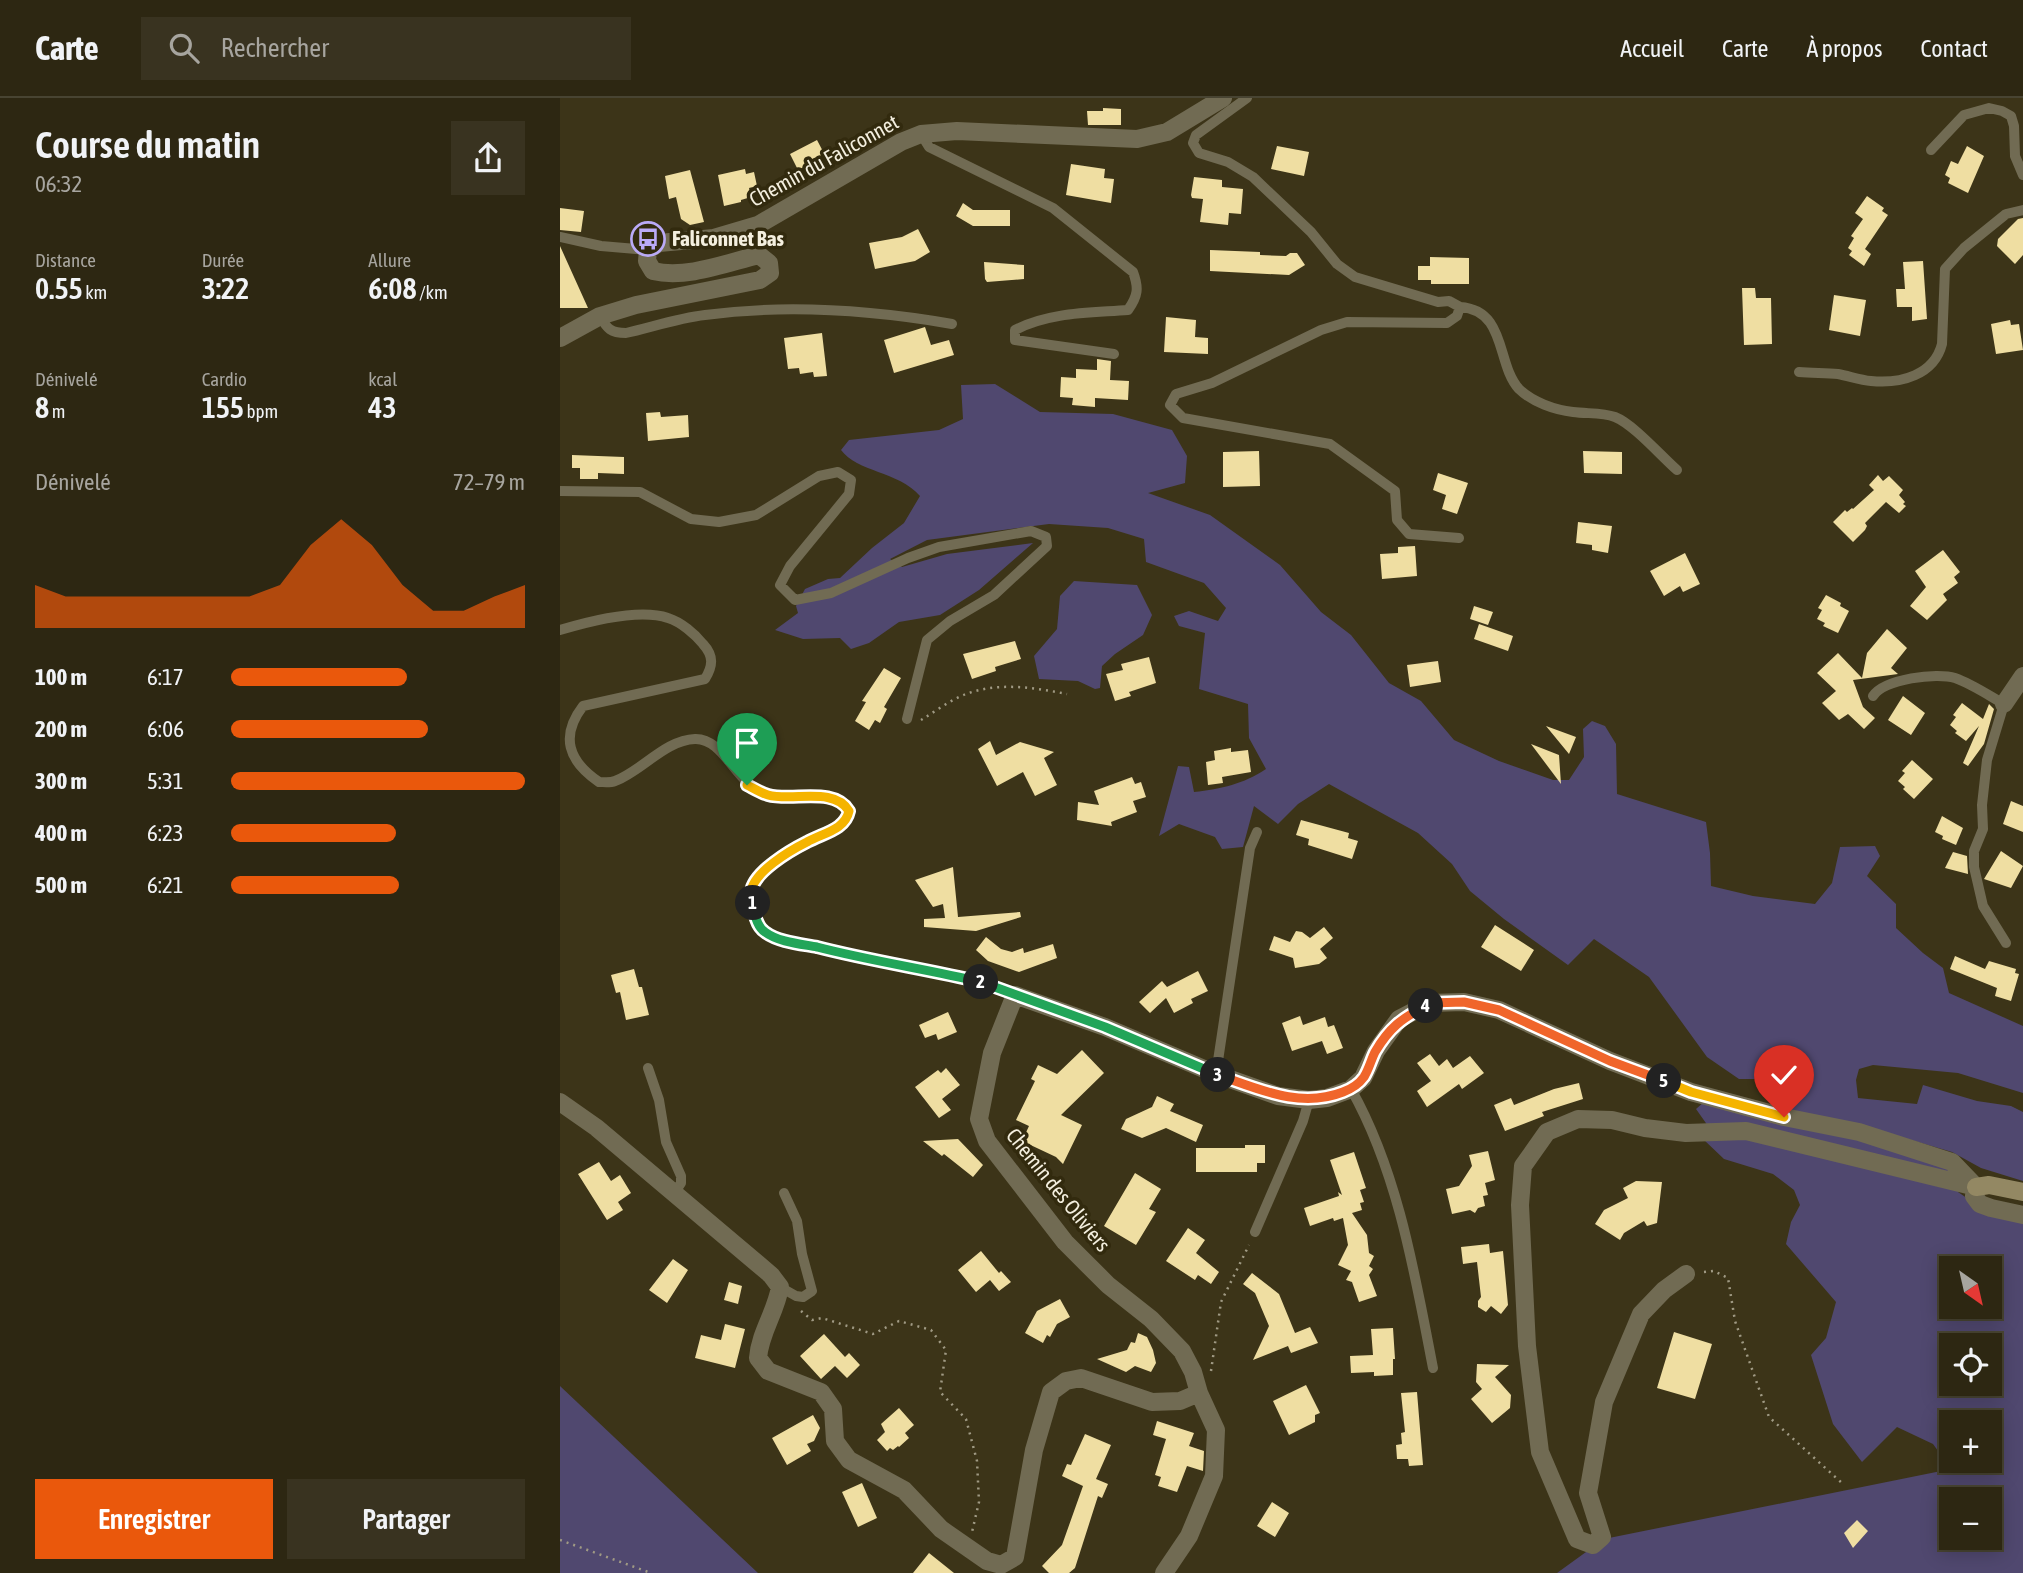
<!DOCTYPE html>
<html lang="fr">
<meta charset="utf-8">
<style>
:root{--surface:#2d2712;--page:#393320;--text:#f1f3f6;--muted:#a7a59f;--line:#484432;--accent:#ea580c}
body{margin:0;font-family:"Asap Condensed",sans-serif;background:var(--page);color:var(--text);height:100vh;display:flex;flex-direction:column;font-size:26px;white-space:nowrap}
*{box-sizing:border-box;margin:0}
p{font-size:23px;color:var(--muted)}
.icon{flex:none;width:38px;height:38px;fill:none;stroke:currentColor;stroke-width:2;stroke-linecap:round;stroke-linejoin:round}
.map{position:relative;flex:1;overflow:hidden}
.panel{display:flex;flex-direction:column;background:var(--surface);width:560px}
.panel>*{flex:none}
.needle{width:46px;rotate:146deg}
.tools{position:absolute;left:1379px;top:1158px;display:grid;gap:14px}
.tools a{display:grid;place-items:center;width:63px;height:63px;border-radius:0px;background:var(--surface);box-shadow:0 4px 18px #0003,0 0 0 2px var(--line);font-size:35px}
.pin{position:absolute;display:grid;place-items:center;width:60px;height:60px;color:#fff;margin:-72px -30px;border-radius:50% 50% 50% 0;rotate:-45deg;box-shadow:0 0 7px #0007}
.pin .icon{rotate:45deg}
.km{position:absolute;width:35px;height:35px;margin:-18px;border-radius:50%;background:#222;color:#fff;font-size:19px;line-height:35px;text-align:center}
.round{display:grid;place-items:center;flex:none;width:74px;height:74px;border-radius:0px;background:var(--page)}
.overview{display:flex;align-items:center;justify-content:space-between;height:119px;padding:0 35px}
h1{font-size:38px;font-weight:600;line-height:52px}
.stats{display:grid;grid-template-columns:repeat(3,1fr);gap:10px;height:119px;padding:7px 35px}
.stats div{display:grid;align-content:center}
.stats b{font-size:30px;font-weight:600}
.stats small{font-size:19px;font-weight:400}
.stats p{font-size:19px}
.chart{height:196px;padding:14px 35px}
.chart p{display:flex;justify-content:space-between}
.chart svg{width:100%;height:126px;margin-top:7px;fill:var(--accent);opacity:.7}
.cta{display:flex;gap:14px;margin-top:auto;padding:14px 35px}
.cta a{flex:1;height:80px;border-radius:0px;background:var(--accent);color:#fff;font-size:28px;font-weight:600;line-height:80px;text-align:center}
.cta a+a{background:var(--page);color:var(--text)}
ul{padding:0 35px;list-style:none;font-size:23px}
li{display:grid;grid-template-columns:112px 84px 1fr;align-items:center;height:52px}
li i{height:18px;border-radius:9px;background:var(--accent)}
header{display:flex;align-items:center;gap:42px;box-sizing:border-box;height:98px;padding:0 35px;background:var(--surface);border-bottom:2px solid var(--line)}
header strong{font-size:33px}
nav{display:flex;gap:38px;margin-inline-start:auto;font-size:24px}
.search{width:490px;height:63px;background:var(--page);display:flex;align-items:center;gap:18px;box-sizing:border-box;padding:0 24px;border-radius:0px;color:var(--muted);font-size:26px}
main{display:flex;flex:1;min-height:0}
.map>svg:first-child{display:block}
.green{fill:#50486f;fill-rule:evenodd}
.building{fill:#efdea2}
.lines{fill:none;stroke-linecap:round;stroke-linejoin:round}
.path{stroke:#a09a84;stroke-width:2.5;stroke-dasharray:2 5;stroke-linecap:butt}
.lane{stroke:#716b53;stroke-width:10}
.street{stroke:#716b53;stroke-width:18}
.secondary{stroke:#938863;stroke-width:18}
.split-1-casing{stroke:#fff;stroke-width:14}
.split-2-casing{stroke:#fff;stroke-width:14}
.split-3-casing{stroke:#fff;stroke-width:14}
.split-4-casing{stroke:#fff;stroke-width:14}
.split-5-casing{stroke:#fff;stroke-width:14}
.split-6-casing{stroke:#fff;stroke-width:14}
.split-1{stroke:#f5b400;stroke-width:9}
.split-2{stroke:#22a559;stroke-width:9}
.split-3{stroke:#22a559;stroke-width:9}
.split-4{stroke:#f0652b;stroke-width:9}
.split-5{stroke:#f0652b;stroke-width:9}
.split-6{stroke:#f5b400;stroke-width:9}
.labels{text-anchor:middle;stroke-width:7;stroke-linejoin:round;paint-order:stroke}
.street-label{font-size:21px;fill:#f4efdf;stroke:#322a0e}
.poi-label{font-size:21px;font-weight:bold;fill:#f4efdf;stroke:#322a0e;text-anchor:start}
</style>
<header>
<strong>Carte</strong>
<div class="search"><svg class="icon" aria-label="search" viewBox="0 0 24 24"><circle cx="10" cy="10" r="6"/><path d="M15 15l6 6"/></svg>Rechercher</div>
<nav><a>Accueil</a><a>Carte</a><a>À propos</a><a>Contact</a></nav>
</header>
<main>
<section class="panel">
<div class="overview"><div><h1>Course du matin</h1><p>06:32</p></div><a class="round"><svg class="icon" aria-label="share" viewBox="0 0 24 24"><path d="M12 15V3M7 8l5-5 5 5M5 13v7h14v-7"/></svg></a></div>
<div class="stats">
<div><p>Distance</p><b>0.55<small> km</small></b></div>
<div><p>Durée</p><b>3:22</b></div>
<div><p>Allure</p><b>6:08<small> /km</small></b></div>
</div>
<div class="stats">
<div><p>Dénivelé</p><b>8<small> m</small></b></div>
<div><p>Cardio</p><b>155<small> bpm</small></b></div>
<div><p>kcal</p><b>43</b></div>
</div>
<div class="chart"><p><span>Dénivelé</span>72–79 m</p>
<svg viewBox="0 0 160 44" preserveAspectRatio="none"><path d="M0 44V29L10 33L20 33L30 33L40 33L50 33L60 33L70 33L80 29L90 15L100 6L110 15L120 29L130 38L140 38L150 33L160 29V44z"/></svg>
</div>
<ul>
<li><b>100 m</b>6:17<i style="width:60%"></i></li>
<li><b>200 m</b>6:06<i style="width:67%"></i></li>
<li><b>300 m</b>5:31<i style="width:100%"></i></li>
<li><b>400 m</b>6:23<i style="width:56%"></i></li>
<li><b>500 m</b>6:21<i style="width:57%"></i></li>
</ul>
<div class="cta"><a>Enregistrer</a><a>Partager</a></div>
</section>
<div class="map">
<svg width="1463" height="1475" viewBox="0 0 1463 1475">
<rect width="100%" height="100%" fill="#3c3418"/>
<path class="green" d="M435,286L480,314L553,316L612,332L627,358L625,385L588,395L650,417L720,467L761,514L791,537L829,585L861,603L894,642L939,663L993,682H1009L1024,659L1023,631L1032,623L1045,628L1056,646L1057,696L1146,724L1150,755L1151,788L1193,798L1255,806L1272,785L1280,749L1315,748L1320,758L1307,778L1336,806V830L1363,855L1383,870L1389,895L1463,928V995L1398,975L1313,967L1299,971L1296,982L1298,1000L1357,1006L1363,987L1417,1003L1451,1008L1463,1014V1083L1421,1070L1392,1054L1293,1025L1226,1012L1227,990L1220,981H1179L1147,959L1089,879L1034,841L1008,867L944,821L910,793L892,766L858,735L769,686L738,706L718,726L694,708L683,749L662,751L655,739L619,726L599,738L618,668L629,669L634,694C662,691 683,686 706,671L689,640L688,606L639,591L645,535L619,528L614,518L629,513L658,523L666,510L644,485L586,464L584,441L548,430L489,426L367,442L330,461L342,469L387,456L473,445L419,492L380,517L339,524L309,545L291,551L280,540L243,541L215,532L238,515L236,508L245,491L268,481L280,480L312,450L344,425L360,398C338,373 297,374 281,352L289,342L379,332L403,321L401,287Z
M514,483L577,487L592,517L583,537L555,556L542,568L540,590L535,591L518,583L479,581L474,558L497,531L500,498Z
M1144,1004L1309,1042L1393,1070L1398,1094L1417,1107L1463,1121V1475H997L1044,1441L1391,1371L1373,1346L1337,1329L1302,1364L1273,1326L1251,1257L1266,1240L1276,1204L1226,1146L1231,1124L1240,1107L1234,1092L1213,1076L1164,1061L1143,1041L1148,1028L1136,1011ZM1391,1171H1430V1209H1391ZM1391,1248H1430V1286H1391ZM1391,1325H1430V1363H1391ZM1391,1402H1430V1440H1391Z
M0,1288L198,1475H0Z"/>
<path class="building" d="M543,10L561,11V27H528L527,13H543Z
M257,42L267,61L248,71L246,68L238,72L230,56Z
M717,48L749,54L744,78L711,71Z
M1407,48L1424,58L1408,95L1388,85L1390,80L1385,77L1391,63L1398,66Z
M511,66L545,71L544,80L554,81L551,105L506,97Z
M185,71L186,76L194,74L197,88L189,90L191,99L181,102V104L164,108L158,77Z
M130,72L144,124L130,127L121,121L116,99L109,101L105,78Z
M634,79L662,82V89L683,91L681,116L669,115L668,127L640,124L643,101L632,100L631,97Z
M1307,98L1324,110L1322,113L1328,117L1305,151L1311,156L1304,168L1289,157L1292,153L1288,150L1294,140L1291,138L1303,121L1295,115Z
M403,105L413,112H450V128H413L396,118Z
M0,110L24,113L21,134L0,132Z
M1463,120V157L1455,166L1437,148L1438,141L1458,121Z
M358,131L370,154L355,163L315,171L309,145L342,139Z
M0,148L28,210H0Z
M650,152L700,154V157L726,158L730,155H737L745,167L729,177L650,173Z
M870,159L909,160V186H871V182H858V168H870Z
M1363,163L1367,221L1352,223V209H1337L1336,191H1345L1343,164Z
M424,164L464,167V181L427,184L425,181Z
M1182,190H1195L1196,200H1211L1212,246L1184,247Z
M1274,197L1306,202L1300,238L1269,232Z
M606,219L636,222L635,239L648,240V256L604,254Z
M1450,222L1451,227L1459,226L1463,252L1436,256L1431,226Z
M365,229L371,247L389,242L394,257L334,275L324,242Z
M262,235L267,278L254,279L253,274L240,276L239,270L228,271L224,240Z
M537,261L551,263L550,282L569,283L568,302L535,300V309L512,307L513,300L500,299L501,279L516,280V271L537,272Z
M100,314L101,319L128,317L129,339L88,343L86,315Z
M699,353L700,388L663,389V354Z
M1023,353L1062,354V376L1024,375Z
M12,357L64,359V376L38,375V381H20V370H12Z
M878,375L908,385L897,416L882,411L886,397L873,392Z
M1318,377L1323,383L1329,378L1343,392L1339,397L1345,404L1343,406L1346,408L1339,415L1326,404L1305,425L1307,428L1305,432L1293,444L1273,424L1285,412L1287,414L1292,410L1293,411L1314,392L1309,387Z
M1018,424L1052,428L1048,455L1032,452V447L1016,445Z
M855,448L857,478L822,481L820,456L838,455V449Z
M1383,452L1400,474L1394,479L1398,485L1383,496L1387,502L1367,522L1350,508L1366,489L1355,473Z
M1125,455L1140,486L1123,494L1120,488L1104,498L1090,473Z
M1266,497L1281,505L1280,508L1289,513L1278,535L1263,528L1265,525L1257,521L1262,512L1258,510Z
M914,508L933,514L928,527L910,521Z
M919,526L953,538L948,553L914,541Z
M1327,531L1347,550L1331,570L1338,576L1293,582L1303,609L1315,620L1304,631L1288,616L1279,622L1262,605L1276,593L1257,575L1278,555L1302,580L1307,555Z
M455,543L461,561L435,569L436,573L412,581L403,556Z
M589,559L596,585L569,594L571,598L555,603L546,576L563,572L561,566Z
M878,563L881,584L850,589L847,567Z
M324,570L341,580L324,609L327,611L320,625L315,622L309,632L295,623L306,604L302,603Z
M1343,598L1365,615L1351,637L1328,622Z
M1402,605L1423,621L1429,606L1434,611L1424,646L1408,668L1403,665L1419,628L1406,643L1395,635L1397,633L1390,627L1396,619L1393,617Z
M986,628L1016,639L1009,656Z
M430,643L436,657L460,644L494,654L484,660L497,687L475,698L463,674L437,688L418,651Z
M971,646L999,657L1001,686Z
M671,650V654L688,652L691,674L662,679L663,685L648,687L646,664L655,662L654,653Z
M1352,662L1373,681L1354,701L1343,691L1345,689L1338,683L1345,675L1342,673Z
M572,679L575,686L581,684L586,699L573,703L577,714L551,724L552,728L517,722L518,704L539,707L534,693Z
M1451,703L1463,708V734L1443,726Z
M1382,718L1403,730L1396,747L1382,741L1383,738L1375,734Z
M741,722L789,735L788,740L798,743L792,761L748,747L749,741L736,737Z
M1441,753L1463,768L1451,790L1424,781Z
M1393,754L1407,758L1408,776L1385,770Z
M393,769L398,819L460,814L461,819L416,833L364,829V821L385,820L383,806L373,809L355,782Z
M935,827L974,852L961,873L921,849Z
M764,829L773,840L760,851L767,860L759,866L735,870L733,860L709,852L714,838L730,844L736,833L742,834L750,840Z
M426,839L441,851L452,854L463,850L464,855L493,846L497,860L459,874L428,863L416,852Z
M1395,858L1425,871L1429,863L1456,871L1455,875L1459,876L1451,903L1435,898L1437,890L1390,871Z
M74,871L79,889H82L89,917L66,922L60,894L56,895L51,877Z
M638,873L648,893L631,901L633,905L614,915L606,900L590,915L579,904L602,883L607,889Z
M388,914L397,934L378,942L376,936L365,940L359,927Z
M740,918L743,927L765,919L768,929L774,927L783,950L767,956L762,943L732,953L722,925Z
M522,952L544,975L501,1017L522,1027L503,1066L496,1059L462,1043L469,1028L456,1022L475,983L471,981L478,967L497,976Z
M870,956L879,968L887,961L893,970L910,958L924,975L902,991L899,986L867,1009L857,993L871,983L857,965Z
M386,970L400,987L382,1001L391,1012L379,1020L355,989L378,972L381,975Z
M1019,985L1023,1001L982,1014L984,1018L945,1033L934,1007L951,1000L954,1007L994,991Z
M597,998L614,1006L610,1013L643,1027L636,1044L606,1030L582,1040L561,1031L566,1021L592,1009Z
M398,1041L423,1067L413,1079L384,1056L382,1058L363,1043Z
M685,1047H705V1065H697V1074H636V1050H685Z
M928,1053L935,1082L925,1085L928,1097L923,1098L925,1108L918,1110L915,1115L910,1112L892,1116L886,1091L899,1088L912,1068L909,1057Z
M794,1054L806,1090L800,1092L804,1104L800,1105L802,1112L792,1115L807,1137L809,1155L814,1158L809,1168L813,1171L809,1177L817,1198L799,1204L792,1184L786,1182L791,1173L778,1167L788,1147L783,1120L774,1123L773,1120L750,1128L744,1110L779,1098L778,1094L782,1097L770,1062Z
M39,1064L51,1083L60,1077L71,1095L58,1104L63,1112L47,1122L18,1076Z
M575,1075L601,1091L589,1111L596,1114L576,1147L544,1128Z
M1076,1083L1102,1084L1097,1125L1087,1128L1084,1123L1064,1135L1060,1142L1035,1126L1044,1112L1068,1100L1063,1090Z
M628,1130L645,1142L636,1155L659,1174L651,1186L638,1177L635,1182L606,1163Z
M929,1146L930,1155L943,1153L948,1207L941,1216L931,1208L926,1214L918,1209V1203L921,1199L917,1164L903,1166L901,1149Z
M421,1153L439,1175L441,1173L451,1184L439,1193L430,1182L416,1194L398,1172Z
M113,1161L128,1172L107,1205L89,1192Z
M692,1175L719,1196L735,1235L750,1229L758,1245L731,1255L728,1248L693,1262L709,1228L695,1195L683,1186Z
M169,1184L182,1188L178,1206L164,1202Z
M500,1201L510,1219L497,1226L490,1239L487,1237L483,1245L465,1235L477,1213Z
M165,1226L185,1231L175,1270L135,1260L141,1237L161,1242Z
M833,1230L835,1261H833V1277L814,1278V1274L791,1275L790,1258L813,1257L811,1231Z
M1114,1234L1152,1246L1135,1301L1097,1290Z
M578,1235L587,1239L593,1252L596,1265L591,1274L575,1268L566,1274L537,1261L567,1252L571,1244L575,1245Z
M264,1236L285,1259L289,1255L300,1267L287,1280L275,1268L261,1281L240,1258Z
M917,1266L949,1267L935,1279L951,1297L950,1310L932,1325L911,1301L922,1291L916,1284Z
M746,1287L760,1315L755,1317V1324L729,1337L713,1303Z
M857,1294L863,1367L849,1368L848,1361H837L836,1347L842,1346L841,1335L845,1334L841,1295Z
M339,1310L354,1327L345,1335L349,1340L339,1349L338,1348L333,1352L330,1350L327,1353L317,1342L325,1334L321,1326Z
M253,1317L260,1330L254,1343L247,1346L251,1353L227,1367L212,1340Z
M597,1323L634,1335L629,1348L644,1353L643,1373L627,1368L617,1394L598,1388L601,1379L595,1377L606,1341L593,1337Z
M525,1336L551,1347L536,1381L548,1386L542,1400L538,1398L515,1470L509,1475H489L482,1468L502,1447L523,1388L502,1378L507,1366L511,1367Z
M302,1385L317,1420L298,1429L282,1394Z
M712,1404L729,1415L715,1439L697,1428Z
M1297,1422L1308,1433L1293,1450L1284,1435Z
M369,1455L394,1475H353Z"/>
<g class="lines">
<path class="path" d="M361,622C373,615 386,605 399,599C433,583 471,589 507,596
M1144,1174L1154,1173L1168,1180L1175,1223L1209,1319L1283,1386
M241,1213L252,1222L262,1220L313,1236L339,1223L371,1232L386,1252L380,1294L406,1321L417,1363L419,1404L412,1434
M651,1273L661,1204L689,1147
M0,1442L91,1475"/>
<path class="lane" d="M687,0L636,37L633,45L639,55L668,64L693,79L751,134L777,166L795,179L878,204L889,203L900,209L897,218L887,225L787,224L761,232L652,285L616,296L610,307L623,320L770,346L835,393L837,422L849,436L899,440
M361,36L369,49L493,110L573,174C579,190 578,198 568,212C530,215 489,214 455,232V242L554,256
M1371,52L1404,17L1429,10L1442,13L1451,18L1454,28L1455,58L1463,77
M0,139L41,148L88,152
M900,209C947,212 936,266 959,291C972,304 995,312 1013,314C1027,316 1042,314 1055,319C1073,326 1101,358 1117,372
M40,218C47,231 51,235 66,235C92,229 119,220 145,217C227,206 311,212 392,226
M1239,274C1252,275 1265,275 1278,276C1289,278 1300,282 1311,283C1341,286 1374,277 1382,246L1385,171L1404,150L1446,116L1463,112
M0,393L80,394L131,421L159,424L196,417L259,378L278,374L291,382L289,396L230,468L220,487L235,502L271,495L348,460L379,449L471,433L486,439L487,448L434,497L390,523L367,542L347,621
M0,532C30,523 79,510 108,520C121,524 135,536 143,546C154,558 153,568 145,581L23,608C0,638 8,663 39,684C44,684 50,685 55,683C82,673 105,642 135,641C165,640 176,689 209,697C232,703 275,688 289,713C285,732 265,735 249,743C232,751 192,774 191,795C191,800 193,806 194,811C200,840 221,841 246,847C264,851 281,857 298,860C351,871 404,876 455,897
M1313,598C1324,581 1377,574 1395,580C1412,586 1428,597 1444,606L1427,662L1422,707L1423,731L1414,753V769L1423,808L1446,845
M88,970L99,1002L106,1044L121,1078V1085L115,1094
M656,976L690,750L697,734
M791,991C838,1074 855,1177 873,1270
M695,1134L743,1023L749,1002
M220,1189L236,1198L243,1199L252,1193L242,1156L237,1123L224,1095"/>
<path class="street" d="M0,240L40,218L76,207L200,182L210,175L209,165L199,157C166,165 126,181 93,173L87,163L88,152L99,145L154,140L198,127L341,44L361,36L397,33L577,41L607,34L663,0
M1444,606L1463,578
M0,1004L37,1030L211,1177L220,1189C216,1214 200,1234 198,1260L208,1273L261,1294L273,1311L275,1343L289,1362L344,1392L381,1431L427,1463L441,1467L455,1459L474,1352L491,1294L506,1283L521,1280L592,1304L620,1303L639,1295L633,1274L622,1253L591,1221L548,1187L505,1144L427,1043L419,1021L432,955L455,897L545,929L656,976L718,998L749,1002L767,1000L791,991L803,980L816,953L839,921L870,905L904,904L939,912L1050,963L1131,994L1224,1019L1299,1034L1392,1064L1416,1089
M1416,1089L1414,1098L1420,1106L1431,1110L1463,1117
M1126,1176L1104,1192L1081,1216L1044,1304L1028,1395L1042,1439L1033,1447L1017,1441L980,1354L967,1248L960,1107L963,1068L987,1034L1018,1021L1052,1022L1085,1030L1126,1035L1186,1033L1416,1089
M604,1475L629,1438L654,1378L656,1332L639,1295"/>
<path class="secondary" d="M1416,1089L1429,1087L1463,1094"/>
</g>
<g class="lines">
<g class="split-1-casing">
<path id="split-1" d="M187,687C193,690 201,695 208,697C232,704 274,688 289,713C285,732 263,735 247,744C231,752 193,774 191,794C190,798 192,801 193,805"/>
</g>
<g class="split-2-casing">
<path id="split-2" d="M193,805C194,815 196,828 205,834C218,844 241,846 257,849C311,863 366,871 421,884"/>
</g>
<g class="split-3-casing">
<path id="split-3" d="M421,884L545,929L658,977"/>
</g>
<g class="split-4-casing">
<path id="split-4" d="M658,977C699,991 740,1011 783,994C791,991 799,986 804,979C809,971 811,962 815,954C829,930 842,920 866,908"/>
</g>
<g class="split-5-casing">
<path id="split-5" d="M866,908L870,905L904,904L939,912L1050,963L1104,983"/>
</g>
<g class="split-6-casing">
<path id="split-6" d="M1104,983L1131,994L1224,1019"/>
</g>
<use href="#split-1" class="split-1"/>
<use href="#split-2" class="split-2"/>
<use href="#split-3" class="split-3"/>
<use href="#split-4" class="split-4"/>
<use href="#split-5" class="split-5"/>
<use href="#split-6" class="split-6"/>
</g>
<defs>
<g id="bus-ring" transform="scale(1.75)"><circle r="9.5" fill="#322a0e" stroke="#baaaf7" stroke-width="1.5"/><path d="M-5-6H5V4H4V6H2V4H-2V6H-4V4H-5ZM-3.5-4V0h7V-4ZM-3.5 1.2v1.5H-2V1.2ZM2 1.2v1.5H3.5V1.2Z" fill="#baaaf7"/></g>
</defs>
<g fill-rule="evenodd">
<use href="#bus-ring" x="88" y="141"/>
</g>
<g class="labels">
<g class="street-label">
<text transform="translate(264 63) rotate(-29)" y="7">Chemin du Faliconnet</text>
<text transform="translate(498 1092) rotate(51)" y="7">Chemin des Oliviers</text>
</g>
<g class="poi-label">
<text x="112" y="148">Faliconnet Bas</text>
</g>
</g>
</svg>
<div class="tools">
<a><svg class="needle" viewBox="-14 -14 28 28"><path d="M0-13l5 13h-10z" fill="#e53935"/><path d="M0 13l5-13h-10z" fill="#a7a59f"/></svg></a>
<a><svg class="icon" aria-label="locate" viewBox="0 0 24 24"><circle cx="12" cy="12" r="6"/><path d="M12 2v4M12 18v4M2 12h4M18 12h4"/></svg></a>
<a>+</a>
<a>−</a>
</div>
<div class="pin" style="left:187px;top:687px;background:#1e9e55"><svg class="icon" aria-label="arrive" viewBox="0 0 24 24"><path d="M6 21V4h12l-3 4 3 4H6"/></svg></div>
<div class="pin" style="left:1224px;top:1019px;background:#d93025"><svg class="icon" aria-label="check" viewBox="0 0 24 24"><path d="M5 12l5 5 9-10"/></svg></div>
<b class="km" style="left:193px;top:805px">1</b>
<b class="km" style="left:421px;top:884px">2</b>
<b class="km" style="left:658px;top:977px">3</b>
<b class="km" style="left:866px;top:908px">4</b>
<b class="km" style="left:1104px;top:983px">5</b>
</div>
</main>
